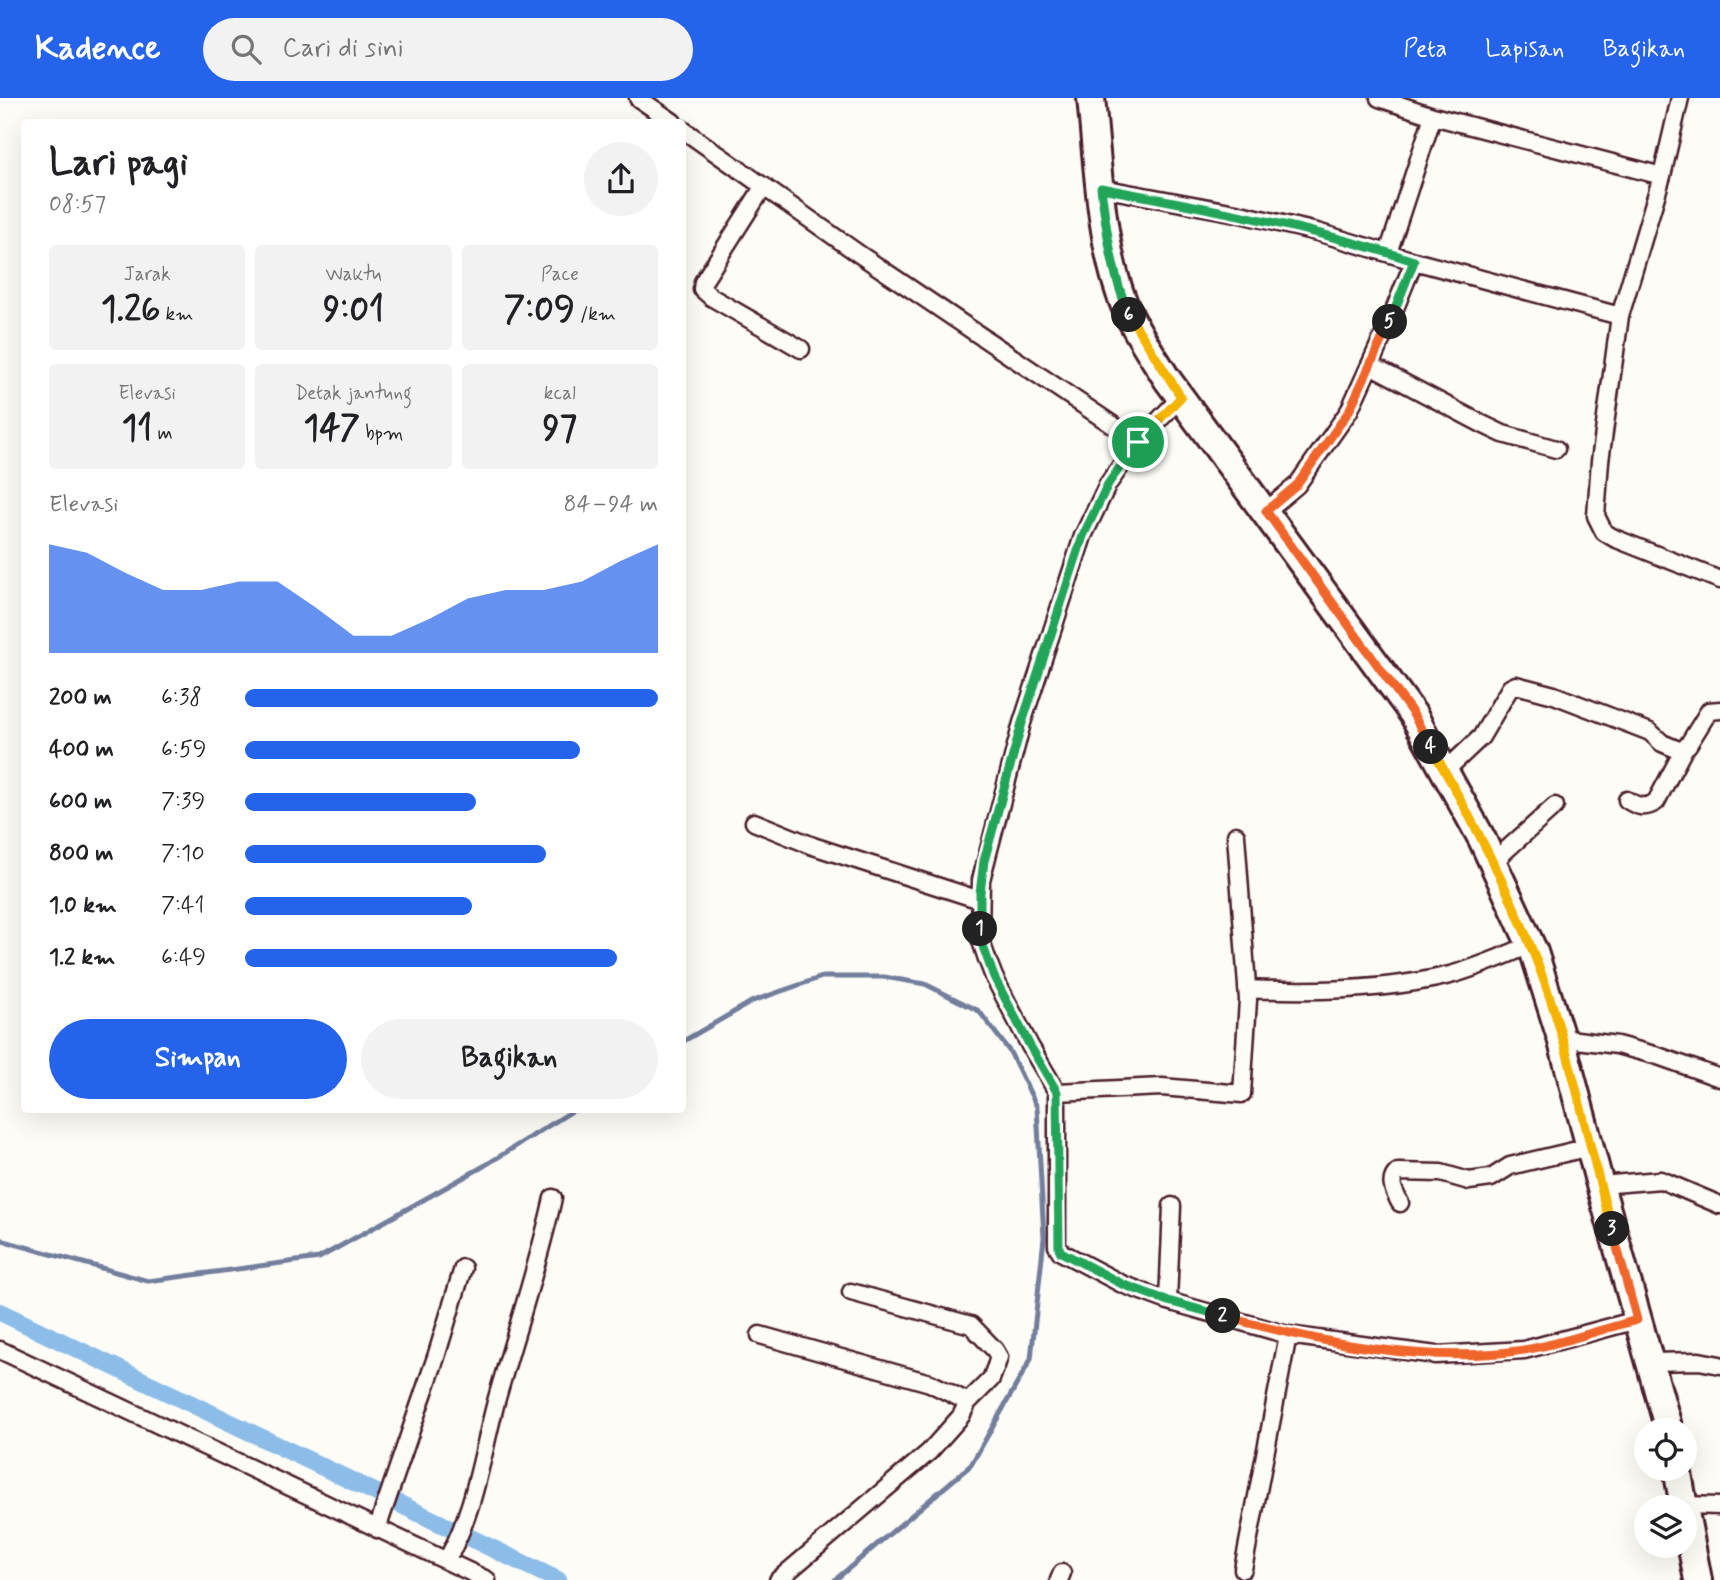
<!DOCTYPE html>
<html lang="id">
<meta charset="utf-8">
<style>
:root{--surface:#fff;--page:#f2f2f2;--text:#202124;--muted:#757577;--accent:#2563eb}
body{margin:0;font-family:Mynerve,sans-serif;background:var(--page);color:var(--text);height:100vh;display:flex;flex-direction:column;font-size:26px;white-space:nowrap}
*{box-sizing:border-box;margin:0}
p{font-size:23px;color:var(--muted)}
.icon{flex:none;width:38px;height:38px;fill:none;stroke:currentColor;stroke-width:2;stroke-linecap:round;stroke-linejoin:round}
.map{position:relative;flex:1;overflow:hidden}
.sheet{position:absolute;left:21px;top:21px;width:665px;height:994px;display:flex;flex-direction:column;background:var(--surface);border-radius:7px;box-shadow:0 7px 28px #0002}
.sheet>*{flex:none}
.fabs{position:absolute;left:1634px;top:1320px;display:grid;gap:14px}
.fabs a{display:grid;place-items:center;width:63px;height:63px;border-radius:50%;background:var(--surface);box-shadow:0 7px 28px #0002;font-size:35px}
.pin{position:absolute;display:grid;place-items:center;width:60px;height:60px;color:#fff;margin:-30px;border:4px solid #fff;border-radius:50%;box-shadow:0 2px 7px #0007}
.km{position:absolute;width:35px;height:35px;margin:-18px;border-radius:50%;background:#222;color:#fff;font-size:19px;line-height:35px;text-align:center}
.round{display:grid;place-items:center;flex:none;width:74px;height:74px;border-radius:37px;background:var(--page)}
.summary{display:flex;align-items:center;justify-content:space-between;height:119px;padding:0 28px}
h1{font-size:38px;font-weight:800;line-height:52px}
.figures{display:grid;grid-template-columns:repeat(3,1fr);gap:10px;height:119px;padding:7px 28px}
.figures div{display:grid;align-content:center;border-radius:7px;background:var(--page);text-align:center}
.figures b{font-size:35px;font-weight:800}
.figures small{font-size:19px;font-weight:400}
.figures p{font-size:19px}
.chart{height:196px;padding:14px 28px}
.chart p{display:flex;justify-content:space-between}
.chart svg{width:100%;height:126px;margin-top:7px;fill:var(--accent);opacity:.7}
.primary-button{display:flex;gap:14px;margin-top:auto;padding:14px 28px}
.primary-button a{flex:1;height:80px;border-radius:42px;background:var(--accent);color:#fff;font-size:28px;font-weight:800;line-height:80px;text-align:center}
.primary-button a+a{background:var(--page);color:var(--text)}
ul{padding:0 28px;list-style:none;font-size:23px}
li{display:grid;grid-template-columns:112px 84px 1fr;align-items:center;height:52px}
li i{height:18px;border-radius:9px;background:var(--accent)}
header{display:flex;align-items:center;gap:42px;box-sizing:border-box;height:98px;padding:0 35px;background:var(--accent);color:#fff}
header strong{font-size:33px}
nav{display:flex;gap:38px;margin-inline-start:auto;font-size:24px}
.search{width:490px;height:63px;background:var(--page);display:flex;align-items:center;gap:18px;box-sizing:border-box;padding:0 24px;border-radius:38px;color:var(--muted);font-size:26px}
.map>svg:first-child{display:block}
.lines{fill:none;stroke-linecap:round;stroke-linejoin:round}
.stream{stroke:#727e9c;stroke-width:5}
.canal{stroke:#8cbde8;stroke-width:18}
.street-casing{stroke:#4a1f2b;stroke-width:21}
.primary-casing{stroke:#4a1f2b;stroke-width:32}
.street{stroke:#fdfcf7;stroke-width:16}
.primary{stroke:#fdfcf7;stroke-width:26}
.split-1-casing{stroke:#fff;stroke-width:14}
.split-2-casing{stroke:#fff;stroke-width:14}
.split-3-casing{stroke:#fff;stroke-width:14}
.split-4-casing{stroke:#fff;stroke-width:14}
.split-5-casing{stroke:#fff;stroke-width:14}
.split-6-casing{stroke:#fff;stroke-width:14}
.split-7-casing{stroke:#fff;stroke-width:14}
.split-1{stroke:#22a559;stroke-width:9}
.split-2{stroke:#22a559;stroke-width:9}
.split-3{stroke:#f0652b;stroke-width:9}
.split-4{stroke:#f5b400;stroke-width:9}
.split-5{stroke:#f0652b;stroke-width:9}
.split-6{stroke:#22a559;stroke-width:9}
.split-7{stroke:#f5b400;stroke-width:9}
</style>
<header>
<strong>Kadence</strong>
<div class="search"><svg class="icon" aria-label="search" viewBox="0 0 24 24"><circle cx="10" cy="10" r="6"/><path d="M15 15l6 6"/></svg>Cari di sini</div>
<nav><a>Peta</a><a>Lapisan</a><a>Bagikan</a></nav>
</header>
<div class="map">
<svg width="1720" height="1482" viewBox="0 0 1720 1482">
<rect width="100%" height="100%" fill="#fdfcf7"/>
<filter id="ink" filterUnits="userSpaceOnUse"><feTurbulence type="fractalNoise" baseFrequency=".0143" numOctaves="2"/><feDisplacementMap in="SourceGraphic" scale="14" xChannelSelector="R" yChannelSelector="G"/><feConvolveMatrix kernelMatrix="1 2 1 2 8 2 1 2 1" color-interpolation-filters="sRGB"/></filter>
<g filter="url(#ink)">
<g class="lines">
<path class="stream" d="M682,944L753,903L822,879H884L925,886L979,913L1010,954L1037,1009L1044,1140L1031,1261L971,1367L835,1482
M0,1140L4,1143L148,1183L319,1160L484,1068L574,1012"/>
<path class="canal" d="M0,1214L558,1482"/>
<g class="street-casing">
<path id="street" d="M638,0L673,24
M1379,0L1433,18L1662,78
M1680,0L1662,78L1620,218L1600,363L1596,418L1604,434L1614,440L1720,482
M682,31L859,156L1138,344L1108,386L1083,438L1022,625L981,782L980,840L987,861L994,879L1030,948L1057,994V1148L1061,1154L1122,1186L1168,1203L1288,1237L1436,1257L1524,1252L1637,1222
M764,88L703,184L702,191L711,199L801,251
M1101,90L1236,115L1317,134L1414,163L1620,218
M1388,155L1433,18
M1370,267L1482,326L1503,336L1556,351
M1138,344L1181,299
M1266,413L1297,387L1349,313L1389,225L1414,163
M1445,673L1481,639L1510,590L1516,587L1554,597L1650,634L1662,645L1681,653L1688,647L1709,613L1720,612
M1627,702C1638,709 1645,711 1656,704L1684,651
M754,724L813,748L980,802
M1493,764L1555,708
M1247,891C1313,894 1385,893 1450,877C1477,870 1504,858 1530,847
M1561,940L1617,947L1658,958L1720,980
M1057,994L1162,989L1242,996L1248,902L1236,737
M1600,1087L1661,1082L1720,1107
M1400,1105C1395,1095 1387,1083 1398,1074L1441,1075L1469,1083L1491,1080L1510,1068L1590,1049
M1168,1203L1172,1108
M760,1237L930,1285L968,1304
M0,1252L487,1482
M1651,1264L1699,1263L1720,1267
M1684,1407L1720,1408
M377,1431L436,1259L463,1170
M446,1463C475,1414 482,1355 497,1300C516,1233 538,1168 553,1100
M1243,1471L1288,1237
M778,1482L929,1354L961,1318L968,1304L991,1281L996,1268L999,1259L995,1252L971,1227L851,1194
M1059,1482L1062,1475"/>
</g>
<g class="primary-casing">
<path id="primary" d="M1091,0C1097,58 1100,131 1117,186C1127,221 1148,250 1167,281L1413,616L1482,741L1534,854L1561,940L1600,1087L1669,1332
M1677,1370L1684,1409
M1685,1414L1698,1482"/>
</g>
<use href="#street" class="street"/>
<use href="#primary" class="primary"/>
</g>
</g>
<g class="lines" filter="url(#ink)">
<g class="split-1-casing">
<path id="split-1" d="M980,831V795L984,763L1022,625L1083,438L1108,386L1138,344"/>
</g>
<g class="split-2-casing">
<path id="split-2" d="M980,831V840L994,879L1030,948L1057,994L1059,1150L1061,1154L1122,1186L1168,1203L1223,1218"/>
</g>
<g class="split-3-casing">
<path id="split-3" d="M1223,1218C1316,1244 1427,1267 1524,1252C1561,1246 1601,1231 1637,1222L1612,1131"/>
</g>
<g class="split-4-casing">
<path id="split-4" d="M1431,649C1469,715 1505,783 1533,854C1569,942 1586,1039 1612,1131"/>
</g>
<g class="split-5-casing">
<path id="split-5" d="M1390,224L1349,313L1297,387L1266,413L1413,616L1431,649"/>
</g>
<g class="split-6-casing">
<path id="split-6" d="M1129,217C1112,176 1107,135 1101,90C1207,110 1311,129 1414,163L1390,224"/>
</g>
<g class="split-7-casing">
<path id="split-7" d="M1129,217L1181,299L1138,344"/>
</g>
<use href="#split-1" class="split-1"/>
<use href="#split-2" class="split-2"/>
<use href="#split-3" class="split-3"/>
<use href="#split-4" class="split-4"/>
<use href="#split-5" class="split-5"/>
<use href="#split-6" class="split-6"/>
<use href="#split-7" class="split-7"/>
</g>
</svg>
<div class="fabs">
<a><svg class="icon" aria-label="locate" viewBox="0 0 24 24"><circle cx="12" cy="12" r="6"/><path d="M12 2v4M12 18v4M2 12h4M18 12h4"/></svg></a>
<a><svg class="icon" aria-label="layers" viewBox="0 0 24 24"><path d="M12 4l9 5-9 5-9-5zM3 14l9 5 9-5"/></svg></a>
</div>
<div class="pin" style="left:1138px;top:344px;background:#1e9e55"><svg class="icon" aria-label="arrive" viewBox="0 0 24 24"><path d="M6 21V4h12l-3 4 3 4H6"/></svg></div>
<b class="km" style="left:980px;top:831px">1</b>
<b class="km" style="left:1223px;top:1218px">2</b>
<b class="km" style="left:1612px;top:1131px">3</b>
<b class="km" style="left:1431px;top:649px">4</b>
<b class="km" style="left:1390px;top:224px">5</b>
<b class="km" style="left:1129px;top:217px">6</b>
<section class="sheet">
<div class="summary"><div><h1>Lari pagi</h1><p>08:57</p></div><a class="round"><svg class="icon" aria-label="share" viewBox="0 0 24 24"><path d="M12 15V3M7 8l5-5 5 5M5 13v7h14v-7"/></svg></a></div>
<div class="figures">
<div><p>Jarak</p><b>1.26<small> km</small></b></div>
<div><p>Waktu</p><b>9:01</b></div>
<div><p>Pace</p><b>7:09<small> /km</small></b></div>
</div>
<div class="figures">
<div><p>Elevasi</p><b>11<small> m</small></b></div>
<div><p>Detak jantung</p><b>147<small> bpm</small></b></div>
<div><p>kcal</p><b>97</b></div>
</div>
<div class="chart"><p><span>Elevasi</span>84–94 m</p>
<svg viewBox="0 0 160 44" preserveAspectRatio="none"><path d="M0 44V6L10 9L20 16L30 22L40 22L50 19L60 19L70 28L80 38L90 38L100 32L110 25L120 22L130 22L140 19L150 12L160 6V44z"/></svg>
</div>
<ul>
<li><b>200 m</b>6:38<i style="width:100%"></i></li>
<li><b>400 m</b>6:59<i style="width:81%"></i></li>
<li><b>600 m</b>7:39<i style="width:56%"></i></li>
<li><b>800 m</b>7:10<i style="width:73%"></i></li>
<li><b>1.0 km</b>7:41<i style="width:55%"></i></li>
<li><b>1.2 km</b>6:49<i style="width:90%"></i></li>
</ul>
<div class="primary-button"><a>Simpan</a><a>Bagikan</a></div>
</section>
</div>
